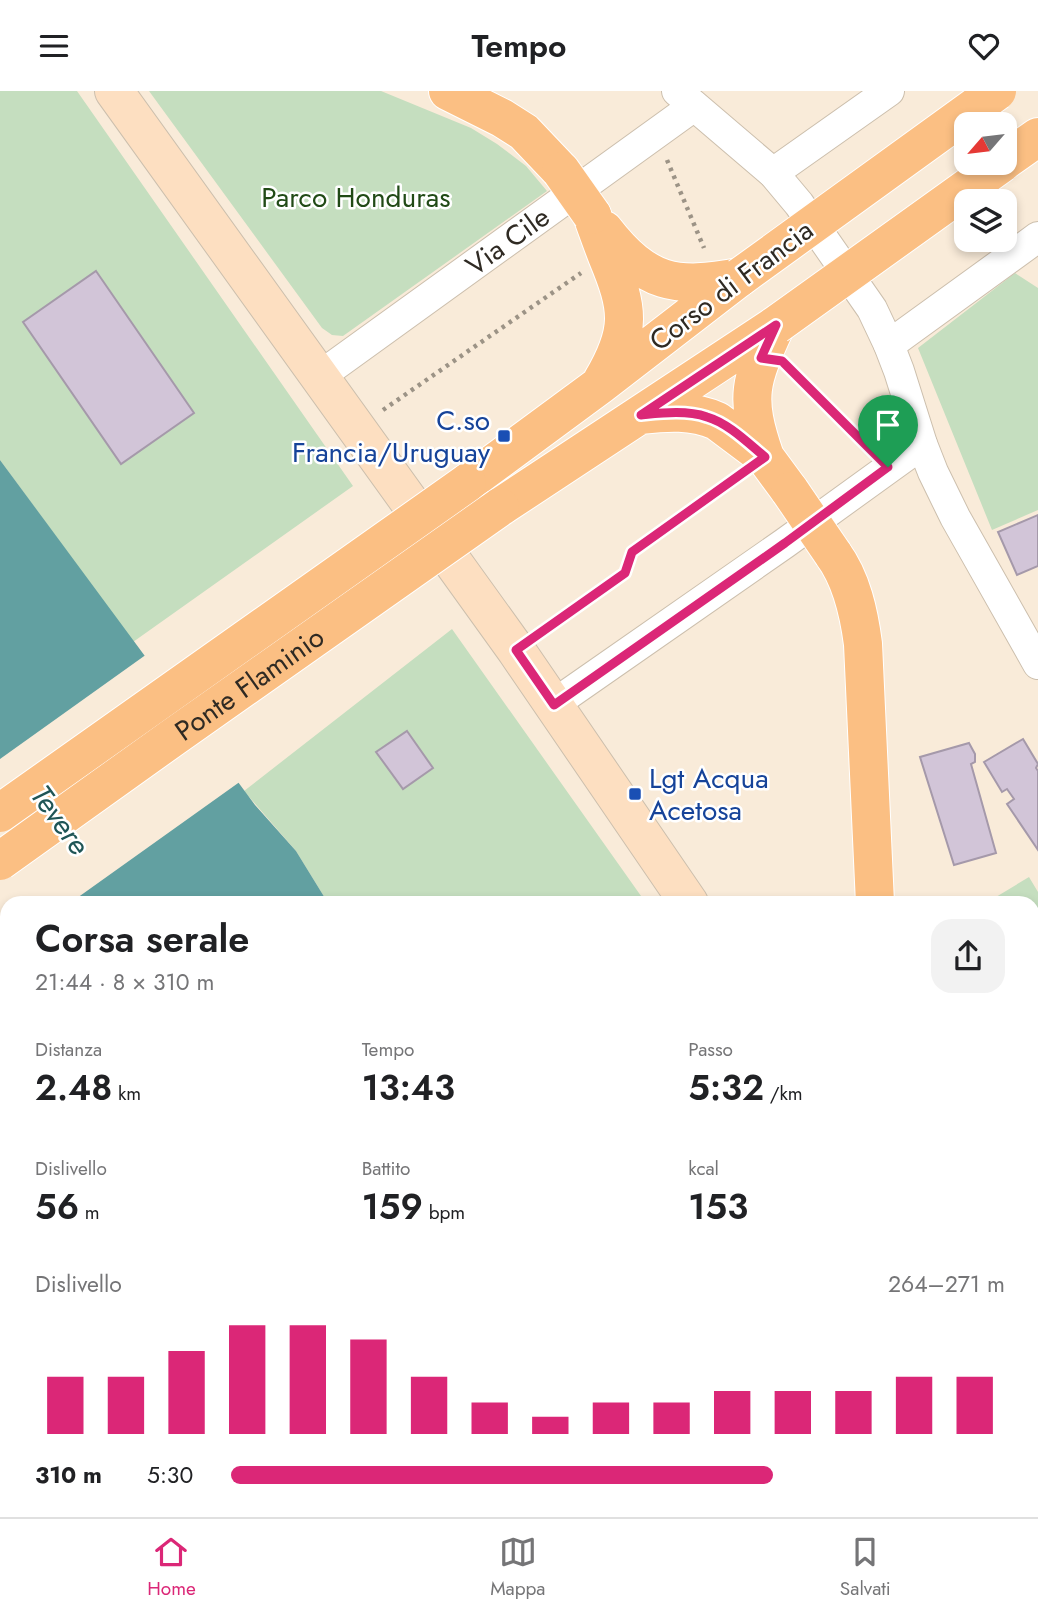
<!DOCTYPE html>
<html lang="it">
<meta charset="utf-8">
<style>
:root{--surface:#fff;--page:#f2f2f2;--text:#202124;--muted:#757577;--line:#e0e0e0;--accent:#db2777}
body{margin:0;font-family:Jost,sans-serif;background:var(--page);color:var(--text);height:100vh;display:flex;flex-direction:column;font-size:26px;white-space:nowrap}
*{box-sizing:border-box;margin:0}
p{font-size:23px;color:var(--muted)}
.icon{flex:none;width:38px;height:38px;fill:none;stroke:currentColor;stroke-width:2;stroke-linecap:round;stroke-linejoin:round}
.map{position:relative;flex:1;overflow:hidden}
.sheet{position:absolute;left:0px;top:805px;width:1040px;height:621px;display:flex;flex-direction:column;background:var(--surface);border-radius:21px 21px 0 0;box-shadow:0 4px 10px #0003}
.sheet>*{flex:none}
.needle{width:46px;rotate:242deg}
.buttons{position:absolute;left:954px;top:21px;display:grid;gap:14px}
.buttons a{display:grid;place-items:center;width:63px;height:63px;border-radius:14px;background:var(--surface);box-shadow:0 4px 10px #0003;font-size:35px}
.pin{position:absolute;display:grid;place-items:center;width:60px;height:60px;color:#fff;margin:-72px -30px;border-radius:50% 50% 50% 0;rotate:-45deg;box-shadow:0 0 7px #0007}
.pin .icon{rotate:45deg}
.round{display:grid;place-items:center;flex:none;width:74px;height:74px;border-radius:21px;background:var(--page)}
.headline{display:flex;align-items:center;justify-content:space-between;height:119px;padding:0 35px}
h1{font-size:38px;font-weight:600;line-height:52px}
.metrics{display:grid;grid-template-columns:repeat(3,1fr);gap:10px;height:119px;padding:7px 35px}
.metrics div{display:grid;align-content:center}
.metrics b{font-size:35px;font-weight:600}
.metrics small{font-size:19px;font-weight:400}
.metrics p{font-size:19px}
.chart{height:196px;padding:14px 35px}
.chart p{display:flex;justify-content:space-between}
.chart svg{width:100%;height:126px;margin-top:7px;stroke:var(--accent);stroke-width:6}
ul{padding:0 35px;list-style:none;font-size:23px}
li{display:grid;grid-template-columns:112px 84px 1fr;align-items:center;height:52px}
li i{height:18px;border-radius:9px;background:var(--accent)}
header{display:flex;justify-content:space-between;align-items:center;height:91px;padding:0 35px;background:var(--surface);font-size:32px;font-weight:600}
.dock{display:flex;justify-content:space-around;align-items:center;height:98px;border-top:2px solid var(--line);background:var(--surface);font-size:19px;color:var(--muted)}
.dock a{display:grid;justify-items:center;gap:4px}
.dock .active{color:var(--accent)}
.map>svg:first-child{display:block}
.green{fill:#c5debf}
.water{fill:#62a0a1}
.pier{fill:#f9ebd9}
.building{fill:#d2c5d8;stroke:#a599aa;stroke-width:2}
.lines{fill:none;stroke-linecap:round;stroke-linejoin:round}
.service-casing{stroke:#ccbfad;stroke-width:18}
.minor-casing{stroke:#ccbfad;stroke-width:32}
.secondary-casing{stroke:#ccbfad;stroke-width:40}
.primary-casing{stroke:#fff;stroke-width:40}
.path{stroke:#9c9386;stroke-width:4.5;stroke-dasharray:3.5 5;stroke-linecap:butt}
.service{stroke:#fff;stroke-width:16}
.minor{stroke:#fff;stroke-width:30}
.secondary{stroke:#fddfc1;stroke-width:38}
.primary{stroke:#fbbf83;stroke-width:38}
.primary-bridge-casing{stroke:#fff;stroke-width:40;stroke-linecap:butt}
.primary-bridge{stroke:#fbbf83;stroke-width:38}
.route-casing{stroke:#fff;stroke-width:14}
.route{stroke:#db2777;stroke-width:9}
.transit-dot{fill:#1a4fb4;stroke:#fff;stroke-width:2.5}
.labels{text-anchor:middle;stroke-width:5;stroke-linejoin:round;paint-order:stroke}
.park-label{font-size:28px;fill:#214a16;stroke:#fff}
.street-label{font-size:28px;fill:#2f2a23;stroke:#fff}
.transit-label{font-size:28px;fill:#164399;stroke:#fff;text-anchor:end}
.water-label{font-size:30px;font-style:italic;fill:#1f5556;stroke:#fff}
</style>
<header><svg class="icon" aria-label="menu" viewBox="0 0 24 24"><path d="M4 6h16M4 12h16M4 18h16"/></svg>Tempo<svg class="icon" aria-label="heart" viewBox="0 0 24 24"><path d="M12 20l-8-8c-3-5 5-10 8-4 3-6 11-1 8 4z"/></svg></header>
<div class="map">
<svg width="1038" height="1426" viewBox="0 0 1038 1426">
<rect width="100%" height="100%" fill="#f9ebd9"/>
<path class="green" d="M0,0H77L353,395L133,551L0,369Z
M149,0H381L471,37L497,53L526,75L547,100L343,245L332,244L322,237Z
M1015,182L1038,197V419L992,439L918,257Z
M452,538L646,812H328L296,760L244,700Z
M1029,786L1038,801V1003L1033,1006L1032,812H986Z
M0,962L7,972V1316L0,1308Z
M1038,1019V1176L1033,1179L1032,1023Z
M93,1419H385L391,1426H98Z
M799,1419H958L948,1426H804Z"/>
<path class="water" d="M0,369L255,714L296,760L328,812H7V897L0,887Z
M398,1419H799L804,1426H413L410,1422Z"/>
<path class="pier" d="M147,563L241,690L70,812H7V857L0,862V668Z"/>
<path class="building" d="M96,180L194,322L121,373L23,231Z
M1038,424V475L1017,484L998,441Z
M407,640L433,677L403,698L376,661Z
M1023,648L1038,673L1036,677L1038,680V759L1007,713L1014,708L1007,698L1002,701L984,671Z
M969,652L975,663V671L971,673L996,762L954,774L920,666Z"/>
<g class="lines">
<g class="service-casing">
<path id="service" d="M965,1424L967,1426"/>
</g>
<g class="minor-casing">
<g id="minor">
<path d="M677,0L773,82L799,113L872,218L889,254L899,280L922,353L933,381L955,426L1038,573"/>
<path d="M773,82L889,0"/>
<path d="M889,254L1038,146"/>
<path id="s1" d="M320,285L694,15"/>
<path d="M554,613L785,452L922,353"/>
</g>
</g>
<g class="secondary-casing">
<path id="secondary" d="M114,0L516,559L689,812
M1032,1297L1038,1303"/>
</g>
<g class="primary-casing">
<path id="primary" d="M448,0L502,27L524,41L561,80
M1004,70L1038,46
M592,124C597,138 602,152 607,165C629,218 632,239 602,290
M604,139C646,193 675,198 740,186
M641,324C666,321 693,319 717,330L765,366L790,400
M765,366C744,305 750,291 776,234
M467,392L600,294L740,186
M500,416L776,234
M833,463C852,489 859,522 863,553L875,812"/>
</g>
<path class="path" d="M667,69L704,157
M790,278L870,358
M383,319L581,182
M543,540L625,482L632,461L739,385
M0,1233L7,1242
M0,1368L7,1378
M38,1419L43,1426
M141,1419L146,1426"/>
<use href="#service" class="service"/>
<use href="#minor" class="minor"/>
<use href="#secondary" class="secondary"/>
<use href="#primary" class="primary"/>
<g class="primary-bridge-casing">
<g id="primary-bridge">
<path d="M561,80L592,124"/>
<path d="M740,186L997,0"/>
<path d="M776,234L1002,72"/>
<path d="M790,400L833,463"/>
<path d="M0,722L467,392"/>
<path id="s2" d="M0,770L172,647L500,416"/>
</g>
</g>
<use href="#primary-bridge" class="primary-bridge"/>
</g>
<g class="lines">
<g class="route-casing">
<path id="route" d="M776,234L761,267L782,270L888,376L785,452L554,614L516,559L625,482L632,461L765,366C748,352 728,332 707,326C686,319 662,322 641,324Z"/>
</g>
<use href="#route" class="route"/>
</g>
<g class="transit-dot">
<rect x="497" y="338" width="14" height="14" rx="3.5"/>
<rect x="628" y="696" width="14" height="14" rx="3.5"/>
</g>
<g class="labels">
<g class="park-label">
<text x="356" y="116">Parco Honduras</text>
</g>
<g class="street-label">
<text dy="10" stroke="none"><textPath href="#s1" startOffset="231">Via Cile</textPath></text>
<text transform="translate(731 194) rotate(-37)" y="10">Corso di Francia</text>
<text dy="10" stroke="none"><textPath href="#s2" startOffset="306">Ponte Flaminio</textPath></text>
</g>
<g class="transit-label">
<text x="490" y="339">C.so<tspan x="490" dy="32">Francia/Uruguay</tspan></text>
<text x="649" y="697" text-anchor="start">Lgt Acqua<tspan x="649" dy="32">Acetosa</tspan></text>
</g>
<g class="water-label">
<text transform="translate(60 729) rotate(54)" y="10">Tevere</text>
</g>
</g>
</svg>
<div class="buttons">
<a><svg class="needle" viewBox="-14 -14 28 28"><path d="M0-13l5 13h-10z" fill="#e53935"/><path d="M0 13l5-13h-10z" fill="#757577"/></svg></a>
<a><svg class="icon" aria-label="layers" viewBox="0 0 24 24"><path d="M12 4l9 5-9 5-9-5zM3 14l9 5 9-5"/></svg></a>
</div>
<div class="pin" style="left:888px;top:376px;background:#1e9e55"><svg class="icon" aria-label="arrive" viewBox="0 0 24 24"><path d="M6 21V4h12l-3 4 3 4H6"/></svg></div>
<section class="sheet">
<div class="headline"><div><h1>Corsa serale</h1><p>21:44 · 8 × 310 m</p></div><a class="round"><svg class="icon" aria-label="share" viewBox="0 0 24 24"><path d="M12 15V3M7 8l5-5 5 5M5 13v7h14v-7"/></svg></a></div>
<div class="metrics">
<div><p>Distanza</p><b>2.48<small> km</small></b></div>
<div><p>Tempo</p><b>13:43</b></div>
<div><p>Passo</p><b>5:32<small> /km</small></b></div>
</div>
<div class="metrics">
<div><p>Dislivello</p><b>56<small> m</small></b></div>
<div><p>Battito</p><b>159<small> bpm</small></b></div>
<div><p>kcal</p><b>153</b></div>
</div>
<div class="chart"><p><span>Dislivello</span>264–271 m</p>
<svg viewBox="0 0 160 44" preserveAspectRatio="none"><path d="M5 44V24M15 44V24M25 44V15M35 44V6M45 44V6M55 44V11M65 44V24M75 44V33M85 44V38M95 44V33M105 44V33M115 44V29M125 44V29M135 44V29M145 44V24M155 44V24"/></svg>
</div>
<ul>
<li><b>310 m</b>5:30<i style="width:70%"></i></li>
</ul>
</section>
</div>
<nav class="dock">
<a class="active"><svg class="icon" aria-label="home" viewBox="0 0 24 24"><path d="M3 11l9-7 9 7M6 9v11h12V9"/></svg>Home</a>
<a><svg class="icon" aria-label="map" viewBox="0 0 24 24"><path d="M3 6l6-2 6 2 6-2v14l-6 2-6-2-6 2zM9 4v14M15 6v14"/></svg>Mappa</a>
<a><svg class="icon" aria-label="saved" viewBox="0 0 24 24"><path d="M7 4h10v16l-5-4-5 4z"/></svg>Salvati</a>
</nav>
